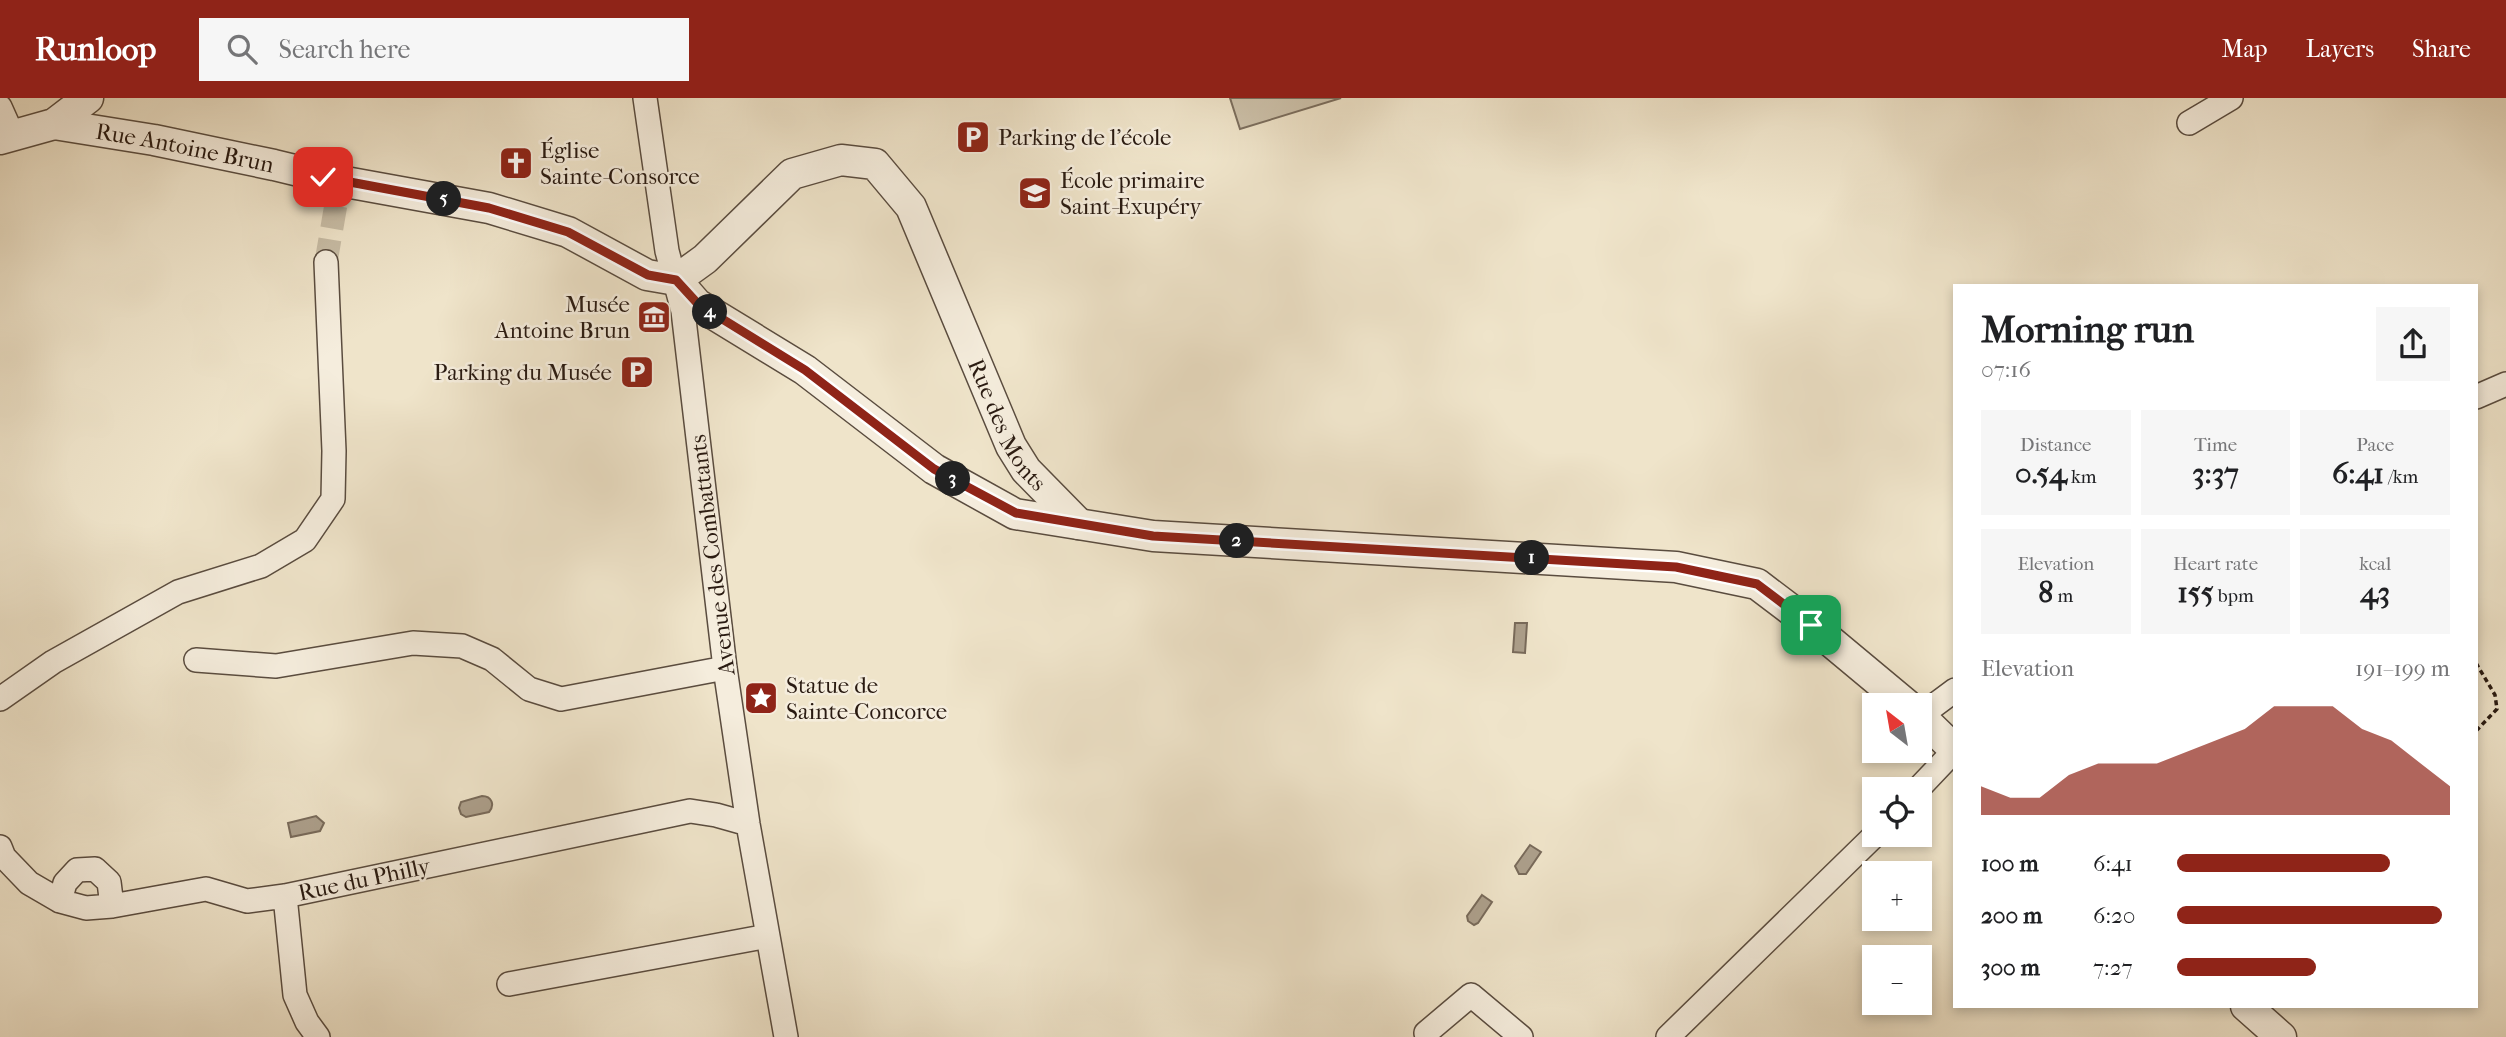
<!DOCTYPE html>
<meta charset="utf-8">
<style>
:root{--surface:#fff;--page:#f6f6f6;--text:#202124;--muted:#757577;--accent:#8f2418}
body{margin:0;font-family:"IM FELL French Canon",serif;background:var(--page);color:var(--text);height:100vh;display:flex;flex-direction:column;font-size:26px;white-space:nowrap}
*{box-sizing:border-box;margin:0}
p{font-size:23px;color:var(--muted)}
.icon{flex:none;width:38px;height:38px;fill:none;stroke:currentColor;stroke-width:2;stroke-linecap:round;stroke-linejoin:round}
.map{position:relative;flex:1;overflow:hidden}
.details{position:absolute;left:1953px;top:186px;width:525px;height:724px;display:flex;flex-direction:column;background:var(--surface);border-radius:0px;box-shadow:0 4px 10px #0003}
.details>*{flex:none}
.needle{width:46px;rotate:329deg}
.buttons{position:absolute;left:1862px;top:595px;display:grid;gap:14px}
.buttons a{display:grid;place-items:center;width:70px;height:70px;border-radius:0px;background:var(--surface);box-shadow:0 4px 10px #0003;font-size:35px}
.pin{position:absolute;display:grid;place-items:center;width:60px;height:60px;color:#fff;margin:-30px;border-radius:14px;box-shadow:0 4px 10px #0006}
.km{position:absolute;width:35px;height:35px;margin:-18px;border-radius:50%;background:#222;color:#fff;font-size:19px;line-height:35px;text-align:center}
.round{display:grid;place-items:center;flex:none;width:74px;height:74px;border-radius:0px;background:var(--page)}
.headline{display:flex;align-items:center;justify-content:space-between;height:119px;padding:0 28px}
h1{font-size:38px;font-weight:700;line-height:52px}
.figures{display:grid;grid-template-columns:repeat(3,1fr);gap:10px;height:119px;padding:7px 28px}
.figures div{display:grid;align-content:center;border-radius:0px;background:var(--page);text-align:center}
.figures b{font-size:30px;font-weight:700}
.figures small{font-size:19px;font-weight:400}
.figures p{font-size:19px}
.chart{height:196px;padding:14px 28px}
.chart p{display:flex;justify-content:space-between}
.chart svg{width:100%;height:126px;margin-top:7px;fill:var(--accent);opacity:.7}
ul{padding:0 28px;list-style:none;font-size:23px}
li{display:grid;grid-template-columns:112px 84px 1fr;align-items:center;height:52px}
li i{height:18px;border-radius:9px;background:var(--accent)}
header{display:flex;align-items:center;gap:42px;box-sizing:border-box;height:98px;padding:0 35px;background:var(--accent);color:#fff}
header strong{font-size:33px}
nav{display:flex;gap:38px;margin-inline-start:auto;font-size:24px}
.search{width:490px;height:63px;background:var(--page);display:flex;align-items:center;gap:18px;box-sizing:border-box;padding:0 24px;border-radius:0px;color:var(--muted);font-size:26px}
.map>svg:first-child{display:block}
.green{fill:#cdc2ab;stroke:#7b6e5e;stroke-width:2}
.water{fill:#ac9f8b;stroke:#786a5a;stroke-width:2}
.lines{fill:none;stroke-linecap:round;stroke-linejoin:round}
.minor-tunnel{stroke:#c7bca5;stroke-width:23;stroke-dasharray:23 11;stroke-linecap:butt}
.minor-casing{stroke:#5a4c3f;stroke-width:26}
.tertiary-casing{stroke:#5a4c3f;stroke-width:33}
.path{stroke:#291a11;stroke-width:3.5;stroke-dasharray:5 3.5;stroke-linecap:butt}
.minor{stroke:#f5eddd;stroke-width:23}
.tertiary{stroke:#f5eddd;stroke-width:30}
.route-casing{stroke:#fff;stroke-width:14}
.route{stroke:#8f2418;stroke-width:9}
.labels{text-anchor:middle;stroke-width:5;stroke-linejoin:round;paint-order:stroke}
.poi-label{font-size:23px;fill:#291a11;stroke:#f5eddd;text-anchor:start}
.street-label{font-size:23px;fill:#291a11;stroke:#f5eddd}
</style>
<header>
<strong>Runloop</strong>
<div class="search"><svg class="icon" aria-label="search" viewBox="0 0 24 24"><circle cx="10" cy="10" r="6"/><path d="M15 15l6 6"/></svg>Search here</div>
<nav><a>Map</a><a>Layers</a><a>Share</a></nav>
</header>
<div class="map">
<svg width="2506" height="939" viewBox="0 0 2506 939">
<rect width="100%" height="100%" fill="#efe4ca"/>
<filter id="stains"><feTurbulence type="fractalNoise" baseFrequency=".00286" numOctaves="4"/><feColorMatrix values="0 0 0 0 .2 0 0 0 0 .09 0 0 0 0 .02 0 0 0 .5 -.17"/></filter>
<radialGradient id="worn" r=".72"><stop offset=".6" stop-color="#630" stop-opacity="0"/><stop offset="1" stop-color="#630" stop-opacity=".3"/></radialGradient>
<path class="green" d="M1230,0H1341L1240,31Z"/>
<path class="water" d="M1515,525H1527L1525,555L1513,554Z
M482,698C492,698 495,707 489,714L466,719L461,716L459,710L461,704Z
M316,718L324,725L320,733L291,739L288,725Z
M1530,747L1541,754L1526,776H1519L1515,768Z
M1482,797L1492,804L1478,825L1474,827L1468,823L1467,818Z"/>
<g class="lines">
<path class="minor-tunnel" d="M326,164L340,83"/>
<g class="minor-casing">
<path id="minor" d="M645,0L667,153L683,213L725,570L748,726L786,939
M0,9L13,38
M2189,25L2231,0
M2476,299L2506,286
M196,562L276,568L413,545L462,548L492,561L529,591L561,601L725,570
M0,601L53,564L178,494L261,468L305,442L333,401L334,353L326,164
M1920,618L1955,592
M1918,691L1955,652
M0,749L4,759L29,785L60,803L86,810L112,808L206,791L247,803L285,798L690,713L716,717L748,726
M285,798L295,897L307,924L318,939
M60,803L65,785L77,772L95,771L109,784L112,808
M509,886L768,838
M1426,935L1471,897L1521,939
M1668,939L1875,737"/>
</g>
<g class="tertiary-casing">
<g id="tertiary">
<path id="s1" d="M54,26L154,42L274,67L340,83L489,110L568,134L647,177L676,182"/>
<path d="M0,41L54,26L88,0"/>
<path d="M676,182L697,206L805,272L934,371L1015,416L1153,438L1676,469L1757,486L1811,527L1907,607"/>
<path id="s2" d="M676,182L705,161L792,76L841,62L875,66L911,109L1011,348L1026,372L1079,426"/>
<path d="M1920,618L1955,652"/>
<path d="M2246,908L2281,939"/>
</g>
</g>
<path class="path" d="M2476,565L2495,597L2497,611L2476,633"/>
<use href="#minor" class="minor"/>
<use href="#tertiary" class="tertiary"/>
</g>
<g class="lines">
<g class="route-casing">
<path id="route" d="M323,79L489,110L568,134L648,177L676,182L698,206L805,272L934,371L1016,415L1153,438L1676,469L1757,486L1811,527"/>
</g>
<use href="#route" class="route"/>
</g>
<defs>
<g id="parking-square" transform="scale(1.75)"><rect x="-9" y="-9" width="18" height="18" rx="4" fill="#8f2418" stroke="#f5eddd"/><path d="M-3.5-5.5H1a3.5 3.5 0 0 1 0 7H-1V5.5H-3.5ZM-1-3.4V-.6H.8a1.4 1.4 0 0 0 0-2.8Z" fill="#fff"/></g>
<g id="church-square" transform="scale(1.75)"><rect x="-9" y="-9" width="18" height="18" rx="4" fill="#8f2418" stroke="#f5eddd"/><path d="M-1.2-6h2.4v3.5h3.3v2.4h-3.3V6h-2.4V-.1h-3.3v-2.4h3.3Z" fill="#fff"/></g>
<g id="school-square" transform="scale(1.75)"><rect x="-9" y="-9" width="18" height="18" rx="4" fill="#8f2418" stroke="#f5eddd"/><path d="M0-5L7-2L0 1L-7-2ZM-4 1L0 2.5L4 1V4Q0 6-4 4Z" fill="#fff"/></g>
<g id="museum-square" transform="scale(1.75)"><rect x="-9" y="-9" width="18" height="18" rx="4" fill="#8f2418" stroke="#f5eddd"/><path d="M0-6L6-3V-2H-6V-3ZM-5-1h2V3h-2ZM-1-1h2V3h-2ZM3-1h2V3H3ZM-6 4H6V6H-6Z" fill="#fff"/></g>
<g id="sight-square" transform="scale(1.75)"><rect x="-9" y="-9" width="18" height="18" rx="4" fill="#8f2418" stroke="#f5eddd"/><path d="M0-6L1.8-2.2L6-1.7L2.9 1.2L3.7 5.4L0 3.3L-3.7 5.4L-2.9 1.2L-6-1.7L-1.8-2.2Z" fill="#fff"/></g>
</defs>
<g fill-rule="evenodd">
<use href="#parking-square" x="973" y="39"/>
<use href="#church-square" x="516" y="65"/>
<use href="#school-square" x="1035" y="95"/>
<use href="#museum-square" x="654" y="219"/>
<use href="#parking-square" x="637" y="274"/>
<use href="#sight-square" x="761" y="600"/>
</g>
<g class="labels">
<g class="poi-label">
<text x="998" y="47">Parking de l'école</text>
<text x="540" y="60">Église<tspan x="540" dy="26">Sainte-Consorce</tspan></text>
<text x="1060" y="90">École primaire<tspan x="1060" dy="26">Saint-Exupéry</tspan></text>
<text x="630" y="214" text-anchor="end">Musée<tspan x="630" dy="26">Antoine Brun</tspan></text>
<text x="612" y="282" text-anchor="end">Parking du Musée</text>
<text x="786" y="595">Statue de<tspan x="786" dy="26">Sainte-Concorce</tspan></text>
</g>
<g class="street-label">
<text dy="8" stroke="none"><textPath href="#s1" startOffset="133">Rue Antoine Brun</textPath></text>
<text dy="8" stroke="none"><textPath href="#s2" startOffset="537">Rue des Monts</textPath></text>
<text transform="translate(712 457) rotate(-97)" y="8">Avenue des Combattants</text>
<text transform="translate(364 781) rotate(-12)" y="8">Rue du Philly</text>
</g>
</g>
<rect width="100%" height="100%" filter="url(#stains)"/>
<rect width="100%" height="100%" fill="url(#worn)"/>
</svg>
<div class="buttons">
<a><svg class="needle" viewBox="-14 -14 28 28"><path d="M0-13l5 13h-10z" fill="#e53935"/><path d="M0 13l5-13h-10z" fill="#757577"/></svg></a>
<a><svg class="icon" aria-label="locate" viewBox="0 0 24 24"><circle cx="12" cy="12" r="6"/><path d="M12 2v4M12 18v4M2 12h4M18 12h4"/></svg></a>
<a>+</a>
<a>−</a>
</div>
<div class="pin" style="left:1811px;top:527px;background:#1e9e55"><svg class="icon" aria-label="arrive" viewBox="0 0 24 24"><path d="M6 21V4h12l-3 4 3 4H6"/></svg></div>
<div class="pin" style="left:323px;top:79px;background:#d93025"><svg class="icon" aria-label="check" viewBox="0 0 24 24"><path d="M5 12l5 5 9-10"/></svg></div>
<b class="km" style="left:1532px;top:460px">1</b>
<b class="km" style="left:1237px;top:443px">2</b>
<b class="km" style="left:953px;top:381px">3</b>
<b class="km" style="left:710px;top:214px">4</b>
<b class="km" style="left:444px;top:101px">5</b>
<section class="details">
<div class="headline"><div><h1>Morning run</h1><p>07:16</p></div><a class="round"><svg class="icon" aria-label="share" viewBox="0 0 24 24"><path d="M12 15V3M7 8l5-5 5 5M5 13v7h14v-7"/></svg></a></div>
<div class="figures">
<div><p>Distance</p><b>0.54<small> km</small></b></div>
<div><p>Time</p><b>3:37</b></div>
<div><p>Pace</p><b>6:41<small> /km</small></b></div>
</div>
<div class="figures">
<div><p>Elevation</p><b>8<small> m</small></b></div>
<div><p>Heart rate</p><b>155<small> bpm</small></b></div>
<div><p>kcal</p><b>43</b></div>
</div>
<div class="chart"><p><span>Elevation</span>191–199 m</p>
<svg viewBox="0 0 160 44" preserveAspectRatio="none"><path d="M0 44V34L10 38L20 38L30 30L40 26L50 26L60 26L70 22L80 18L90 14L100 6L110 6L120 6L130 14L140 18L150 26L160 34V44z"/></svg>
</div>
<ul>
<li><b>100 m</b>6:41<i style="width:78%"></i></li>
<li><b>200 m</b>6:20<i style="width:97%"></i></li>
<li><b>300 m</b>7:27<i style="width:51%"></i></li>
</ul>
</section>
</div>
